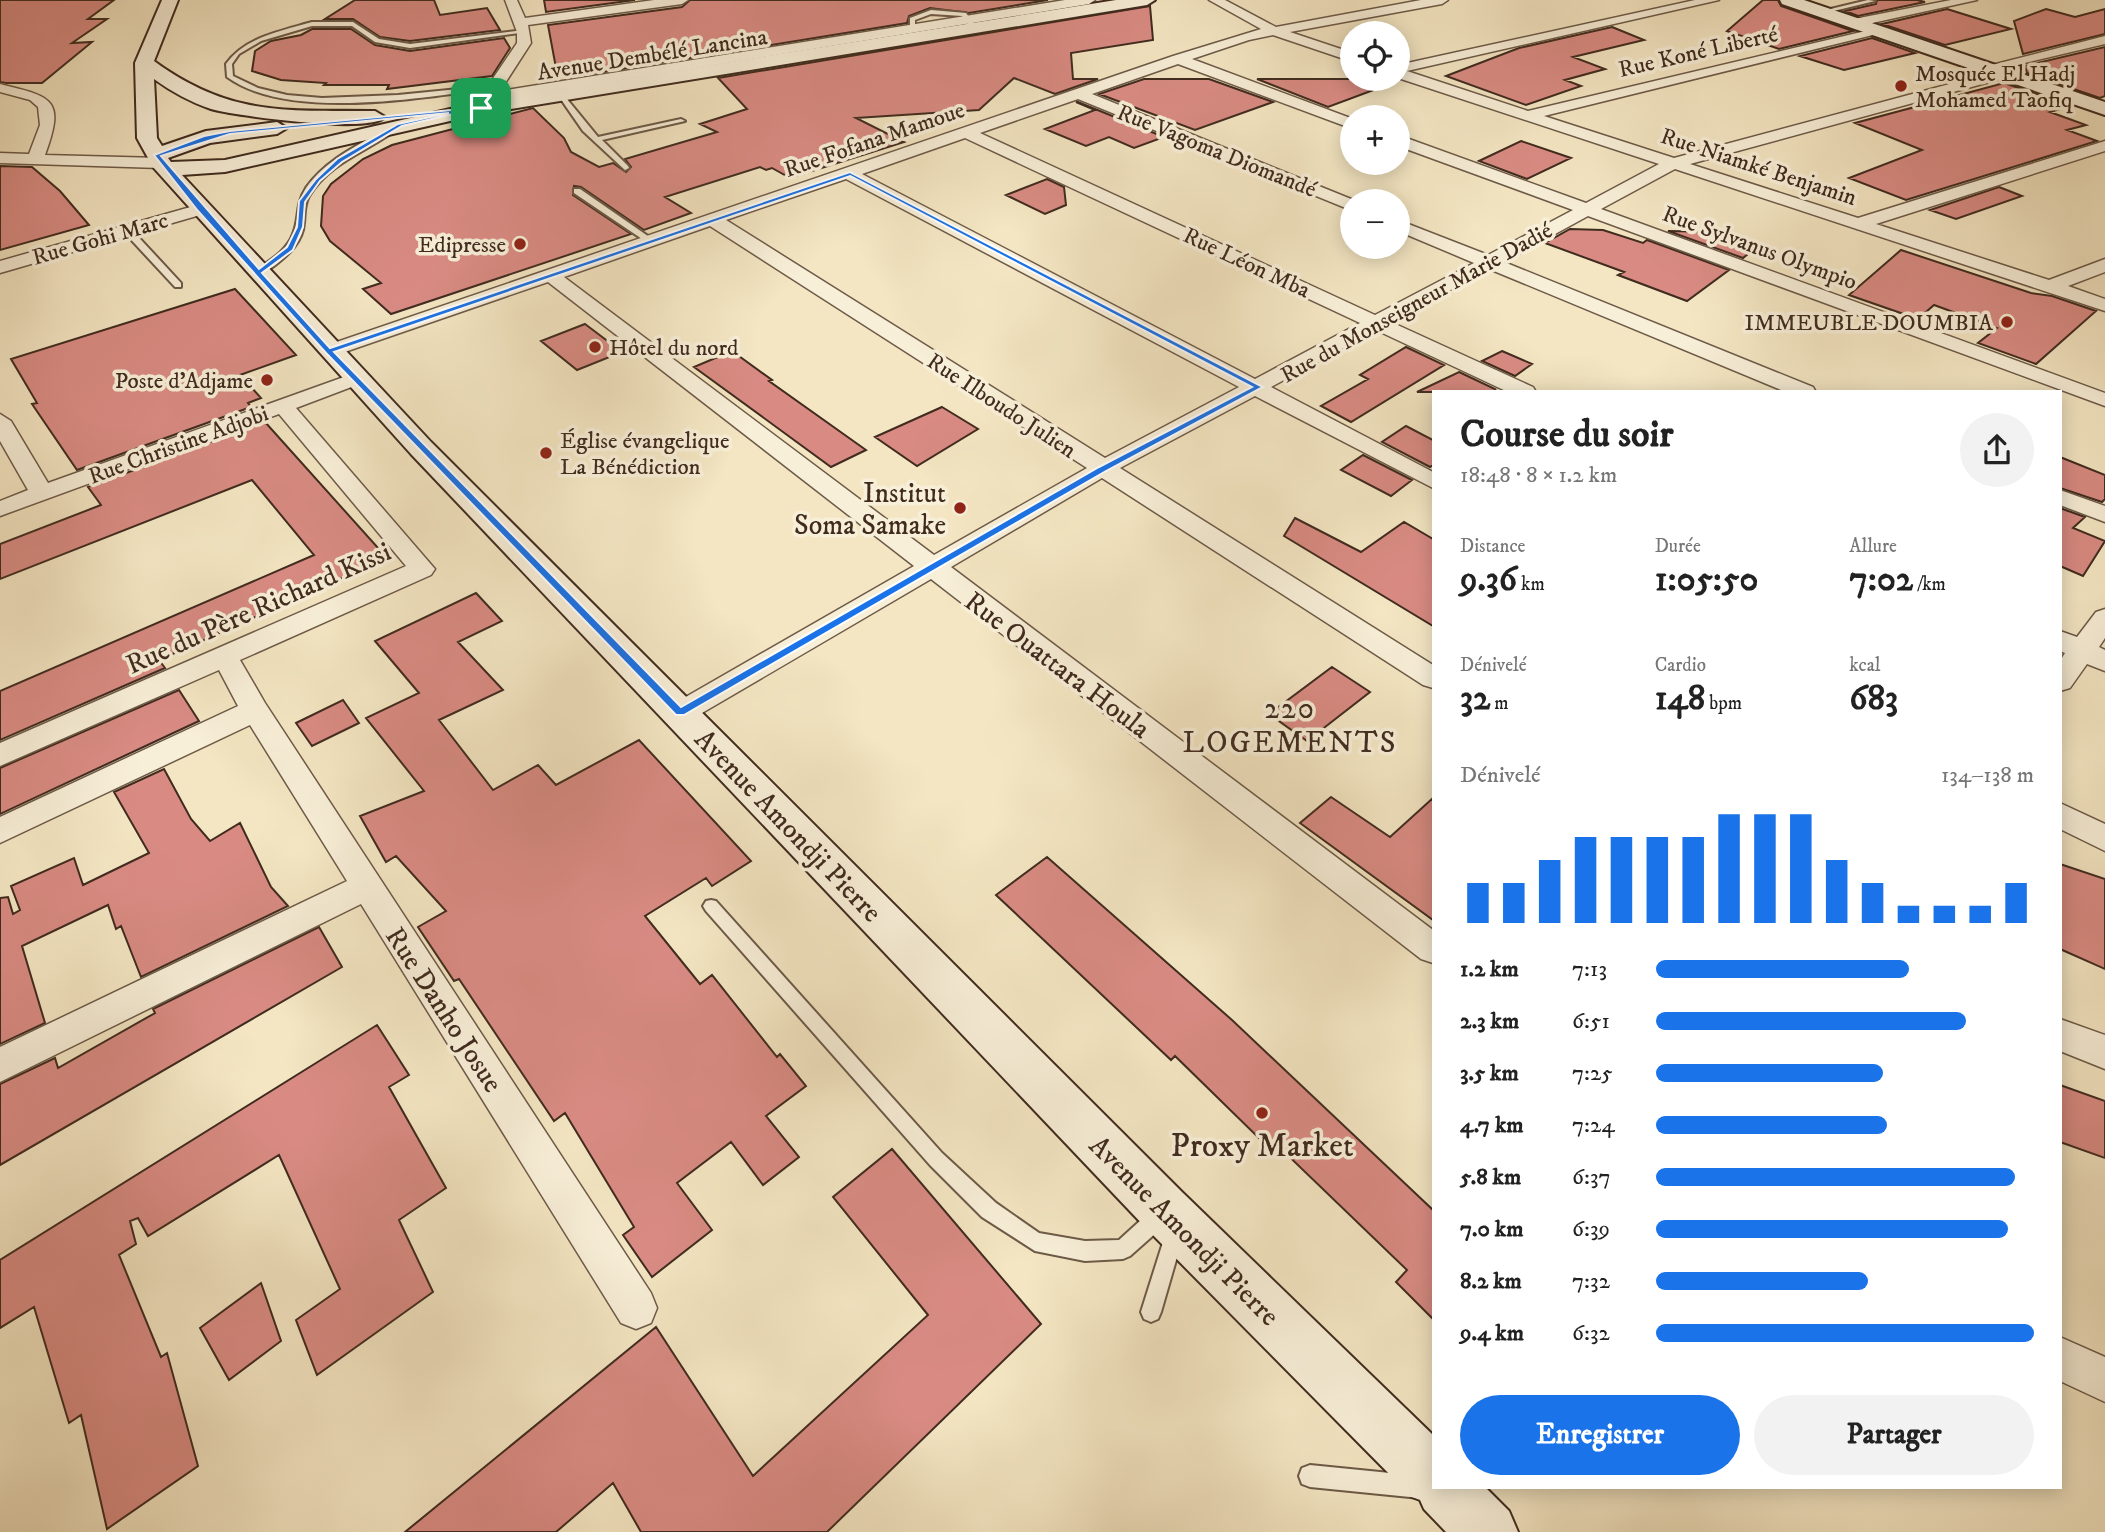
<!DOCTYPE html>
<html lang="fr">
<meta charset="utf-8">
<style>
:root{--surface:#fff;--page:#f2f2f2;--text:#222;--muted:#767676;--accent:#1a73e8}
body{margin:0;font-family:"IM FELL DW Pica",serif;background:var(--page);color:var(--text);height:100vh;display:flex;flex-direction:column;font-size:26px;white-space:nowrap}
*{box-sizing:border-box;margin:0}
p{font-size:23px;color:var(--muted)}
.icon{flex:none;width:38px;height:38px;fill:none;stroke:currentColor;stroke-width:2;stroke-linecap:round;stroke-linejoin:round}
.map{position:relative;flex:1;overflow:hidden}
.panel{position:absolute;left:1432px;top:390px;width:630px;height:1099px;display:flex;flex-direction:column;background:var(--surface);border-radius:0px;box-shadow:0 4px 18px #0003}
.panel>*{flex:none}
.fabs{position:absolute;left:1340px;top:21px;display:grid;gap:14px}
.fabs a{display:grid;place-items:center;width:70px;height:70px;border-radius:50%;background:var(--surface);box-shadow:0 4px 18px #0003;font-size:35px}
.pin{position:absolute;display:grid;place-items:center;width:60px;height:60px;color:#fff;margin:-30px;border-radius:14px;box-shadow:0 4px 10px #0006}
.round{display:grid;place-items:center;flex:none;width:74px;height:74px;border-radius:37px;background:var(--page)}
.summary{display:flex;align-items:center;justify-content:space-between;height:119px;padding:0 28px}
h1{font-size:38px;font-weight:700;line-height:52px}
.figures{display:grid;grid-template-columns:repeat(3,1fr);gap:10px;height:119px;padding:7px 28px}
.figures div{display:grid;align-content:center}
.figures b{font-size:35px;font-weight:700}
.figures small{font-size:19px;font-weight:400}
.figures p{font-size:19px}
.chart{height:196px;padding:14px 28px}
.chart p{display:flex;justify-content:space-between}
.chart svg{width:100%;height:126px;margin-top:7px;stroke:var(--accent);stroke-width:6}
.primary-button{display:flex;gap:14px;margin-top:auto;padding:14px 28px}
.primary-button a{flex:1;height:80px;border-radius:42px;background:var(--accent);color:#fff;font-size:28px;font-weight:700;line-height:80px;text-align:center}
.primary-button a+a{background:var(--page);color:var(--text)}
ul{padding:0 28px;list-style:none;font-size:23px}
li{display:grid;grid-template-columns:112px 84px 1fr;align-items:center;height:52px}
li i{height:18px;border-radius:9px;background:var(--accent)}
.map>svg:first-child{display:block}
.building{fill:#d98b83;stroke:#402b1f;stroke-width:2}
.lines{fill:none;stroke-linecap:round;stroke-linejoin:round}
.lane-casing{stroke:#6d5a48;stroke-width:4}
.street-casing{stroke:#6d5a48;stroke-width:3}
.secondary-casing{stroke:#402b1f;stroke-width:4}
.lane{fill:#f8efd8;fill-rule:evenodd}
.street{fill:#f8efd8;fill-rule:evenodd}
.secondary{fill:#f8efd8;fill-rule:evenodd}
.route{fill:#1a73e8;stroke:#fff;stroke-width:2;fill-rule:evenodd}
.poi-dot{fill:#8f2418;stroke:#f8efd8;stroke-width:2.5}
.labels{text-anchor:middle;stroke-width:7;stroke-linejoin:round;paint-order:stroke}
.far-street-label{font-size:23px;fill:#402b1f;stroke:#f8efd8}
.far-poi-label{font-size:23px;fill:#402b1f;stroke:#f8efd8;text-anchor:start}
.poi-label{font-size:28px;fill:#402b1f;stroke:#f8efd8;text-anchor:end}
.street-label{font-size:28px;fill:#402b1f;stroke:#f8efd8}
.neighbourhood-label{font-size:30px;letter-spacing:2px;fill:#402b1f;stroke:#f8efd8}
.near-poi-label{font-size:33px;fill:#402b1f;stroke:#f8efd8}
</style>
<div class="map">
<svg width="2105" height="1532" viewBox="0 0 2105 1532">
<rect width="100%" height="100%" fill="#f4e6c3"/>
<filter id="stains"><feTurbulence type="fractalNoise" baseFrequency=".00286" numOctaves="4"/><feColorMatrix values="0 0 0 0 .2 0 0 0 0 .09 0 0 0 0 .02 0 0 0 .5 -.17"/></filter>
<radialGradient id="worn" r=".72"><stop offset=".6" stop-color="#630" stop-opacity="0"/><stop offset="1" stop-color="#630" stop-opacity=".3"/></radialGradient>
<path class="building" d="M0,0H114L88,19H107L72,43L92,42L42,83H6L0,82Z
M355,0H434L440,15L487,8L500,30L410,41L380,37L353,19H325Z
M544,0H635L546,12Z
M690,0H1048L969,13L930,8L909,16L907,23L591,74L590,64L556,68L548,25L682,7Z
M1763,0H1778L1781,6L1853,31L1779,49L1727,31Z
M1877,0H1917L1925,2L1858,16L1845,11L1876,4Z
M1150,6L1153,40L1071,53L1073,79H1098L1055,94L1014,78L979,110L856,118L904,142L790,178L772,168L766,170L760,167L665,197L691,213L644,230L581,187L574,186L573,195L631,234L391,314L363,289L381,283L330,241L321,226L323,196L331,184L363,159L392,145L533,108L564,138L571,152L599,167L613,163L626,172L631,167L625,159L717,132L700,124L747,109L718,78Z
M1947,9L2011,29L1945,45L1882,24Z
M2046,9L2075,17L2105,9V34L2023,54L2014,21Z
M1612,27L1644,40L1573,57L1605,69L1565,80L1581,86L1526,105L1446,76L1519,48Z
M312,29H351L375,45L410,51L504,38L510,48L492,76L387,89L389,85H324L326,83L281,80L252,71L255,51L271,41L301,35Z
M1872,38L1915,53L1844,70L1800,56Z
M2105,47V96L2100,98L2027,73L2025,66Z
M1144,79H1209L1273,102L1195,130L1099,94Z
M1257,79H1395V82L1328,107Z
M2004,83L2071,106L2050,112L2086,125L2067,130L2097,141L1906,200L1849,178L1922,150L1855,123Z
M1076,102H1078L1164,137L1134,148L1109,137L1086,146L1045,129L1095,110Z
M1521,141L1571,158L1527,179L1479,161Z
M0,166L32,167L60,191L89,225L0,250Z
M1047,179L1064,187L1066,205L1045,214L1006,195Z
M1999,187L2022,196L1956,219L1930,210Z
M1570,229L1603,230L1643,243L1647,240L1729,270L1687,301L1618,275L1624,272L1545,243Z
M1668,231L1718,232L1759,245L1743,258Z
M1901,250L2031,293L2052,296L2096,311L2036,364L1978,343L1997,328L1934,305L1918,319L1849,295Z
M235,289L296,355L240,375L261,398L248,403L251,407L77,470L32,404L37,403L11,359Z
M585,324L622,352L577,370L541,341Z
M1406,347L1444,365L1351,422L1321,406L1368,379L1360,375Z
M732,351L772,380L769,381L866,450L831,467L694,367Z
M1502,351L1532,364L1515,376L1482,361Z
M1459,372L1495,389L1490,392H1417Z
M942,407L978,429L917,466L875,437Z
M265,422L387,558L159,660L165,668L0,740V691L314,555L252,480L0,579V544L101,505L88,487Z
M1406,426L1433,440V465L1430,467L1382,442Z
M1363,455L1412,480L1391,496L1341,470Z
M2060,457L2105,475V499L2102,502L2060,488Z
M2060,508L2085,517L2073,528L2105,541L2083,576L2060,566Z
M1295,518L1361,552L1404,522L1433,539V626L1284,536Z
M476,593L502,621L458,642L503,690L439,720L493,790L538,765L556,785L639,740L751,861L712,886L706,878L645,916L700,984L712,975L777,1057L780,1054L806,1086L766,1116L799,1157L763,1185L731,1142L677,1183L712,1230L652,1277L623,1235L634,1227L565,1113L554,1121L459,979L454,981L418,927L446,911L396,856L386,862L360,816L424,791L366,718L419,693L375,641Z
M1332,667L1370,692L1307,741L1269,714Z
M179,690L199,721L0,814V768Z
M343,700L359,723L312,746L296,723Z
M164,769L191,819L210,841L240,823L271,887L288,906L141,977L121,926L116,929L108,905L22,946L45,1023L0,1044V898L8,897L13,914L20,910L11,886L74,858L83,885L149,853L114,792Z
M1331,797L1390,837L1433,798V920L1300,823Z
M1047,857L1232,1020L1433,1210V1319L1396,1282L1407,1270L1273,1141L1267,1146L1175,1056L1171,1060L996,895Z
M2060,864L2105,879V969L2060,949Z
M319,927L342,967L0,1165V1084L55,1058L58,1068L155,1013L153,1009Z
M377,1025L409,1075L389,1087L446,1188L399,1220L433,1292L317,1375L296,1320L340,1289L279,1155L148,1236L138,1218L130,1221L136,1244L119,1255L161,1357L167,1353L198,1466L107,1529L81,1415L69,1423L34,1307L0,1328V1260Z
M2060,1085L2105,1101V1158L2060,1142Z
M892,1149L1041,1324L827,1532H641L613,1483L556,1532H405L656,1327L753,1476L928,1315L833,1197Z
M261,1283L281,1341L229,1380L200,1328Z"/>
<g class="lines">
<g class="lane-casing">
<path id="lane" d="M1868,0L1875,1L1821,14L1818,12Z
M931,10L966,13L977,28L972,29L962,16L931,14L915,20V29L910,30V18Z
M312,22H353L379,39L410,44L524,30L527,32L410,48L375,42L352,26H312L261,41L239,54L232,64L233,76L258,88L287,95L322,98L398,95L499,85L497,88C424,97 289,122 227,77L226,64C245,37 281,31 312,22Z
M562,93L598,137L681,119L685,121L602,140L628,166L629,168L625,170L583,131L558,95Z
M393,125L400,127C370,151 330,161 309,196C304,205 305,213 304,223C303,242 288,255 274,266C267,270 263,275 255,275V271C269,261 287,251 293,234C300,217 295,205 306,188C327,158 363,143 393,125Z
M574,189H580L655,241L648,243L574,193Z
M124,228H130L181,283V287H175L124,232Z
M711,900L716,901L942,1153L996,1203L1039,1233L1085,1241L1119,1240L1152,1210L1159,1208L1166,1210L1168,1217L1166,1224L1130,1256L1123,1259L1085,1261L1035,1251L982,1217L930,1165L706,911L703,906L706,901Z
M1174,1227L1181,1229L1183,1236L1161,1312L1158,1319L1151,1322L1144,1319L1141,1312L1165,1236L1167,1229Z
M1310,1465L1420,1476L1428,1479L1431,1487L1428,1495L1420,1498L1310,1487L1302,1484L1299,1476L1302,1468Z"/>
</g>
<g class="street-casing">
<path id="street" d="M505,0H517L525,18L654,0H688L682,4L528,25L531,43L500,91L1065,0H1095L1089,4L493,101L486,111L481,113L473,108L517,43V32Z
M1209,0H1225L1276,27L1421,0H1448L1442,4L1290,32L1353,53V62L1273,35L1249,40L1192,59L1353,119V129L1178,64L1092,94L1356,201H1353V211L1078,99L980,133L1375,315L1474,263L1398,231V220L1488,255L1573,210L1398,146V135L1586,203L1659,164L1398,78V65L1695,0H1719L1407,71L1528,111L1878,28L1885,32L1544,116L1674,158L1998,71H2008V77L1690,164L1858,218L2105,141V151L1876,224L2049,280L2105,259V272L2068,286L2105,299V311L1675,169L1601,209L2105,393V406L1588,216L1504,262L1813,387L1816,392H1786L1489,269L1391,322L1533,387L1536,392H1508L1376,330L1271,387L1433,472V488L1255,396L1120,468L1433,665V688L1423,685L1102,478L951,567L1433,930V963L1421,959L931,579L690,720L680,723L670,720L666,713L670,706L914,566L548,282L336,355L329,357L319,351L322,347L1173,56L1261,29ZM965,138L1360,323L1255,379L862,174ZM846,179L1239,387L1105,458L726,220ZM710,226L1087,468L934,555L564,277Z
M1951,0H1977L1854,27L1847,23L1854,19Z
M2105,36V44L1987,72L1980,68Z
M0,84C52,97 66,98 45,155L160,158L168,163L160,168L0,163V153L29,154L40,125L38,107L30,100L0,92Z
M201,204L207,205L210,209L207,213L0,273V261Z
M355,373L366,379L362,383L296,408L435,569L431,575L240,660L265,703L651,1293L657,1308L651,1323L636,1329L621,1323L361,904L0,1082V1047L347,881L250,725L0,843V817L238,706L219,670L0,766V743L406,566L279,414L0,516V501L28,490L0,441V414L11,421L48,483Z
M2060,490L2105,506V522L2060,505Z
M2105,609V638L2099,647L2105,650V671L2087,664L2070,688L2060,691V661L2065,653L2060,651V631L2077,637L2096,612Z
M2060,803L2105,824V851L2060,829Z
M2060,1019L2105,1035V1069L2060,1051Z
M2060,1337L2105,1357V1402L2060,1381Z"/>
</g>
<g class="secondary-casing">
<path id="secondary" d="M162,0H178L154,61C231,117 285,110 375,111L385,117C372,134 235,116 211,109C190,102 172,92 154,79L157,138L162,146L206,131L277,122L287,128L277,134L210,143L168,158L171,162L225,160L481,102L1116,0H1155L1147,5L481,114L225,172L182,175L431,442L1183,1193L1433,1435V1488H1486L1509,1511L1518,1532H1446L1424,1509L1420,1500L1412,1497L1147,1229L411,454L153,167L137,138L135,63Z
M1780,0H1804L2105,102V115L1782,4Z"/>
</g>
<use href="#lane" class="lane"/>
<use href="#street" class="street"/>
<use href="#secondary" class="secondary"/>
</g>
<path class="route" d="M483,107L402,126L342,162L320,181L305,202L303,227L293,250L262,273L330,348L850,172L1263,387L1106,471L684,715H676L326,353L198,211L154,155L204,136L230,131ZM449,113L398,124L337,159L316,179L299,201L297,227L287,247L259,269L161,156L230,134ZM850,176L1252,387L1099,467L681,707L334,352Z"/>
<g class="poi-dot">
<circle cx="1901" cy="86" r="7"/>
<circle cx="520" cy="244" r="7"/>
<circle cx="2007" cy="322" r="7"/>
<circle cx="595" cy="347" r="7"/>
<circle cx="267" cy="380" r="7"/>
<circle cx="546" cy="453" r="7"/>
<circle cx="960" cy="508" r="7"/>
<circle cx="1262" cy="1113" r="7"/>
</g>
<g class="labels">
<g class="far-street-label">
<text transform="translate(1698 51) rotate(-13)" y="8">Rue Koné Liberté</text>
<text transform="translate(652 54) rotate(-9)" y="8">Avenue Dembélé Lancina</text>
<text transform="translate(874 139) rotate(-19)" y="8">Rue Fofana Mamoue</text>
<text transform="translate(1217 150) rotate(22)" y="8">Rue Vagoma Diomandé</text>
<text transform="translate(1759 166) rotate(18)" y="8">Rue Niamké Benjamin</text>
<text transform="translate(100 238) rotate(-16)" y="8">Rue Gohi Marc</text>
<text transform="translate(1760 247) rotate(20)" y="8">Rue Sylvanus Olympio</text>
<text transform="translate(1247 262) rotate(25)" y="8">Rue Léon Mba</text>
<text transform="translate(1416 302) rotate(-29)" y="8">Rue du Monseigneur Marie Dadié</text>
<text transform="translate(1002 405) rotate(33)" y="8">Rue Ilboudo Julien</text>
<text transform="translate(178 444) rotate(-20)" y="8">Rue Christine Adjobi</text>
</g>
<g class="far-poi-label">
<text x="1915" y="81">Mosquée El Hadj<tspan x="1915" dy="26">Mohamed Taofiq</tspan></text>
<text x="506" y="252" text-anchor="end">Edipresse</text>
<text x="1993" y="330" text-anchor="end">IMMEUBLE DOUMBIA</text>
<text x="609" y="355">Hôtel du nord</text>
<text x="253" y="388" text-anchor="end">Poste d'Adjame</text>
<text x="560" y="448">Église évangelique<tspan x="560" dy="26">La Bénédiction</tspan></text>
</g>
<g class="poi-label">
<text x="946" y="502">Institut<tspan x="946" dy="32">Soma Samake</tspan></text>
</g>
<g class="street-label">
<text transform="translate(258 607) rotate(-24)" y="10">Rue du Père Richard Kissi</text>
<text transform="translate(1058 664) rotate(37)" y="10">Rue Ouattara Houla</text>
<text transform="translate(789 825) rotate(46)" y="10">Avenue Amondji Pierre</text>
<text transform="translate(445 1009) rotate(57)" y="10">Rue Danho Josue</text>
<text transform="translate(1185 1230) rotate(45)" y="10">Avenue Amondji Pierre</text>
</g>
<g class="neighbourhood-label">
<text x="1290" y="718">220<tspan x="1290" dy="34">LOGEMENTS</tspan></text>
</g>
<g class="near-poi-label">
<text x="1262" y="1156">Proxy Market</text>
</g>
</g>
<rect width="100%" height="100%" filter="url(#stains)"/>
<rect width="100%" height="100%" fill="url(#worn)"/>
</svg>
<div class="fabs">
<a><svg class="icon" aria-label="locate" viewBox="0 0 24 24"><circle cx="12" cy="12" r="6"/><path d="M12 2v4M12 18v4M2 12h4M18 12h4"/></svg></a>
<a>+</a>
<a>−</a>
</div>
<div class="pin" style="left:481px;top:108px;background:#1e9e55"><svg class="icon" aria-label="arrive" viewBox="0 0 24 24"><path d="M6 21V4h12l-3 4 3 4H6"/></svg></div>
<section class="panel">
<div class="summary"><div><h1>Course du soir</h1><p>18:48 · 8 × 1.2 km</p></div><a class="round"><svg class="icon" aria-label="share" viewBox="0 0 24 24"><path d="M12 15V3M7 8l5-5 5 5M5 13v7h14v-7"/></svg></a></div>
<div class="figures">
<div><p>Distance</p><b>9.36<small> km</small></b></div>
<div><p>Durée</p><b>1:05:50</b></div>
<div><p>Allure</p><b>7:02<small> /km</small></b></div>
</div>
<div class="figures">
<div><p>Dénivelé</p><b>32<small> m</small></b></div>
<div><p>Cardio</p><b>148<small> bpm</small></b></div>
<div><p>kcal</p><b>683</b></div>
</div>
<div class="chart"><p><span>Dénivelé</span>134–138 m</p>
<svg viewBox="0 0 160 44" preserveAspectRatio="none"><path d="M5 44V30M15 44V30M25 44V22M35 44V14M45 44V14M55 44V14M65 44V14M75 44V6M85 44V6M95 44V6M105 44V22M115 44V30M125 44V38M135 44V38M145 44V38M155 44V30"/></svg>
</div>
<ul>
<li><b>1.2 km</b>7:13<i style="width:67%"></i></li>
<li><b>2.3 km</b>6:51<i style="width:82%"></i></li>
<li><b>3.5 km</b>7:25<i style="width:60%"></i></li>
<li><b>4.7 km</b>7:24<i style="width:61%"></i></li>
<li><b>5.8 km</b>6:37<i style="width:95%"></i></li>
<li><b>7.0 km</b>6:39<i style="width:93%"></i></li>
<li><b>8.2 km</b>7:32<i style="width:56%"></i></li>
<li><b>9.4 km</b>6:32<i style="width:100%"></i></li>
</ul>
<div class="primary-button"><a>Enregistrer</a><a>Partager</a></div>
</section>
</div>
